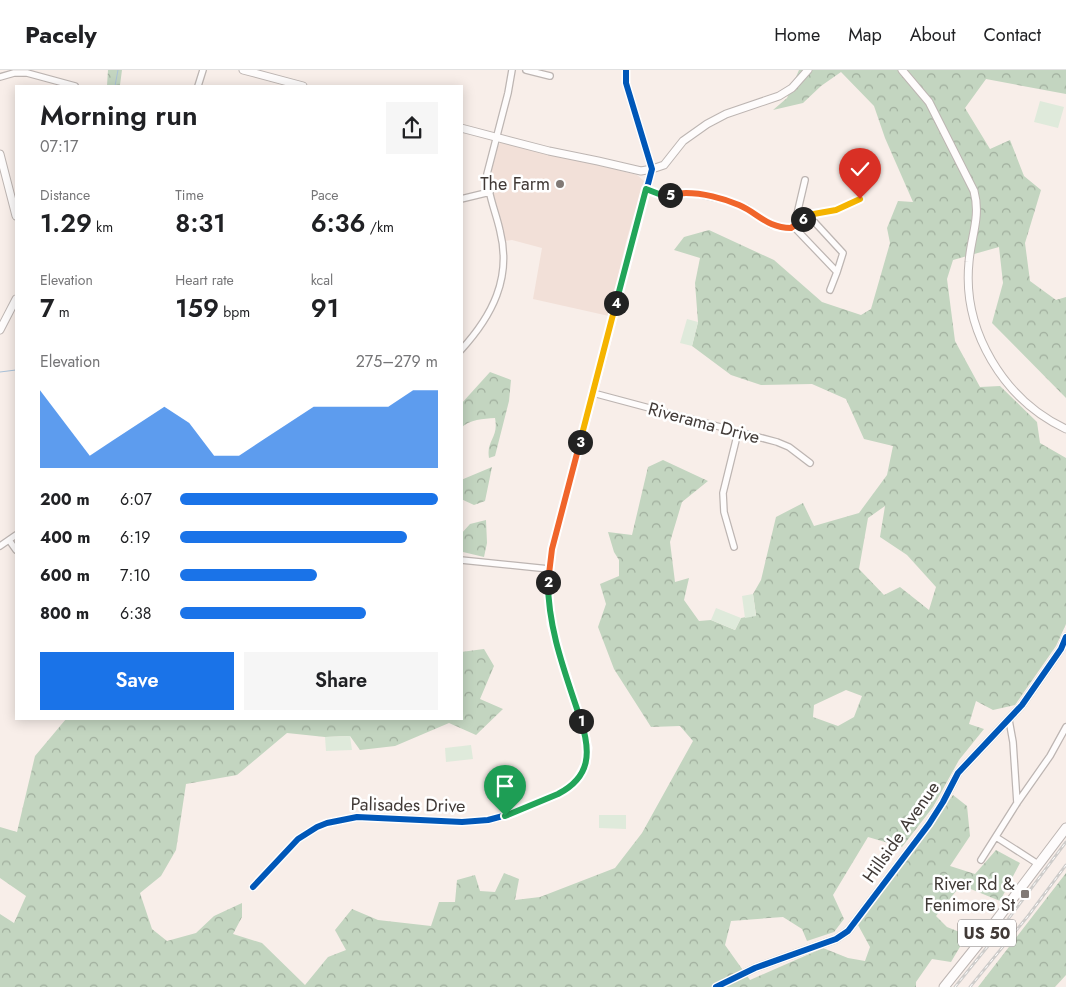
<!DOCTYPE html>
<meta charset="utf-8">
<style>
:root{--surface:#fff;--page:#f6f6f6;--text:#202124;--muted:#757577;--line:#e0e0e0;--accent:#1a73e8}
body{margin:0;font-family:Jost,sans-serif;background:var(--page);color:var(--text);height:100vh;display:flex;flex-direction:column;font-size:19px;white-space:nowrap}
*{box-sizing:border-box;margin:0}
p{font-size:16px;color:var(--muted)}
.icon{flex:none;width:28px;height:28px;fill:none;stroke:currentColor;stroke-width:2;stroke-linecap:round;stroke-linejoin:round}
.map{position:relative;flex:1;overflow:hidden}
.sheet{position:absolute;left:15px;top:15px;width:448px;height:635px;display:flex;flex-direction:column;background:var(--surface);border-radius:0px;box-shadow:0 2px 12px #0003}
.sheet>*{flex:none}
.pin{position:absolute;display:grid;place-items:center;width:42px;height:42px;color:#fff;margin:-51px -21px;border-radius:50% 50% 50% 0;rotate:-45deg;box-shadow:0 0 5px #0007}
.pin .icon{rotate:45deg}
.km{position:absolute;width:25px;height:25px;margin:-12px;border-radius:50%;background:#222;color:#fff;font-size:14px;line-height:25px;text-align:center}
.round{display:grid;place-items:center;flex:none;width:52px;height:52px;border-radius:0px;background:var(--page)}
.summary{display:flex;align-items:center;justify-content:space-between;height:85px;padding:0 25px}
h1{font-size:28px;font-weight:600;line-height:38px}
.metrics{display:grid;grid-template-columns:repeat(3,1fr);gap:8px;height:85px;padding:5px 25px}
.metrics div{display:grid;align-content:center}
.metrics b{font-size:25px;font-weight:600}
.metrics small{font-size:14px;font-weight:400}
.metrics p{font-size:14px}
.chart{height:140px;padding:10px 25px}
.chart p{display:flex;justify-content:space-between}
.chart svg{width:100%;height:90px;margin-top:5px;fill:var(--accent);opacity:.7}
.action{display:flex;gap:10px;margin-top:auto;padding:10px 25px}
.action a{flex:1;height:58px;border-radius:0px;background:var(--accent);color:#fff;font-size:20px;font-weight:600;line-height:58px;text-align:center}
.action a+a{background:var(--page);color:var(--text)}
ul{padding:0 25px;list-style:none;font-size:16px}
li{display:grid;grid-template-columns:80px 60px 1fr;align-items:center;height:38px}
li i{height:12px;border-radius:6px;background:var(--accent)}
header{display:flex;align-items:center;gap:30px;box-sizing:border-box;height:70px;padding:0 25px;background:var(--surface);border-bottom:1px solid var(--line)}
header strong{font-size:24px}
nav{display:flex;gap:28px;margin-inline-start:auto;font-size:18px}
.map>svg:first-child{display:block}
.commercial{fill:#f2e0d8}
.forest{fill:url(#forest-crowns);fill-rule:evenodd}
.pitch{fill:#dfeadb}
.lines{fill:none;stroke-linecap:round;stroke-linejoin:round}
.stream{stroke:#aac2d9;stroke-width:1}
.minor-casing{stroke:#bdb5b2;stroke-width:8}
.tertiary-casing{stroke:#bdb5b2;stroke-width:9}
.primary-casing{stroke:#bdb5b2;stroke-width:11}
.minor{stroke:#fefcfc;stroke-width:5.5}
.tertiary{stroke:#fefcfc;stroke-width:7}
.primary{stroke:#fefcfc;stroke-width:9}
.rail-casing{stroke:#ceccca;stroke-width:3}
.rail{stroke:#fff;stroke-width:1;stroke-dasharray:4;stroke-linecap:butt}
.cycleway-casing{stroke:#fff;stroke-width:9}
.cycleway{stroke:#0057b8;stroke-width:6}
.split-1-casing{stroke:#fff;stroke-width:10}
.split-2-casing{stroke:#fff;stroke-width:10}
.split-3-casing{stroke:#fff;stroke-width:10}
.split-4-casing{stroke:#fff;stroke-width:10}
.split-5-casing{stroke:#fff;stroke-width:10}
.split-6-casing{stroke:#fff;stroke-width:10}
.split-7-casing{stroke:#fff;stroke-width:10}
.split-1{stroke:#22a559;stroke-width:6}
.split-2{stroke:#22a559;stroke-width:6}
.split-3{stroke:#f0652b;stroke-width:6}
.split-4{stroke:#f5b400;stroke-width:6}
.split-5{stroke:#22a559;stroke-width:6}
.split-6{stroke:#f0652b;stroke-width:6}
.split-7{stroke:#f5b400;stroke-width:6}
.poi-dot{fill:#817975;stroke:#fff;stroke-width:2}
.labels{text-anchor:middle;stroke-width:5;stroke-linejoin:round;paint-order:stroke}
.shield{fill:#fff;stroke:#7a7573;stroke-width:1}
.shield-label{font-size:16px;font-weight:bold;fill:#413a37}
.poi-label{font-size:18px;fill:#413a37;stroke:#fff;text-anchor:end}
.street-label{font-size:18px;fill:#413a37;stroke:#fff}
</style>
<header>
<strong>Pacely</strong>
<nav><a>Home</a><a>Map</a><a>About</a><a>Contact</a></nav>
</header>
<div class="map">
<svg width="1066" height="917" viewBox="0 0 1066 917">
<defs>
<pattern id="forest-crowns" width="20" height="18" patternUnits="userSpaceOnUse" patternTransform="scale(1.25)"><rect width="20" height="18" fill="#c3d5c0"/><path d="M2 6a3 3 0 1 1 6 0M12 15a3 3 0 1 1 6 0" fill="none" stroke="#a0ae9d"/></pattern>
</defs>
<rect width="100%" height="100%" fill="#f8eee9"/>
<path class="commercial" d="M505,71L637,105L644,111L626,172L609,246L533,229L542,178L512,170L505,171L491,113L492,99L498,76L500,73Z"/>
<path class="forest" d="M108,0H122L120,15L126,16H107Z
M799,0H1066V24L986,9L965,38L990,79L1010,70L1024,106L1041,120L1025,173L1030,211L1056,230L1066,227V328L992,253L1003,213L999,177L953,190L947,209L955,271L980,317L1000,316L1037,352L1040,373L1066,388V554L1056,576L1015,635L993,640L976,631L969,654L984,659L959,690L933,737L902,777L868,767L833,825L844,849L834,862L807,871L802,859L783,847L731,851L725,875L750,910L823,878L848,888L865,891L870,877L858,855L953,725L967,736L970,766L950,796L975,804L996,780L1020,793L1000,831L961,815L936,846L947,857L967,865L951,892L932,889L916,912V917H0V844L14,853L26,826L0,808V757L17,762L35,686L66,649H461V582L484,579L494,596L480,629L503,639L476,665L449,653L395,676L360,680L350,666L325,667L287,663L237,705L186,714L176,780L161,806L140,823L152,859L167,871L196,863L214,846L242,833V847L233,864L262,873L305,915L328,887L346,880L335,860L352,839L378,850L431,856L439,832H455L457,810L475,805L480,821L495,822L504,803L519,809L515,830L540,827L615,798L642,763L693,671L680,656L651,657L614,599L598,557L606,534L600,514L619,506V490L614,482L608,462L632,465L648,397L663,390L708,411L682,432L670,472L675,512L689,508L684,530L699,551L711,550L735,560L741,548L756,545L753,524L761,510L776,447L803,433L814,456L859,443L887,405L893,376L864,369L846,329L812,314L761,315L731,305L692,276L698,252L695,213L700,188L674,180L684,167L709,160L774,190L822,232L861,245L871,239L890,173L887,158L898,131L913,132L885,68L874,36L841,2L821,16L803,33L773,40L787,28ZM885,436L880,467L907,485L936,517L929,540L900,517L884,525L859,499L868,448ZM846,620L862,626L854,647L838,656L813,647L814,635Z
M490,302L511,310L509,331L495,386L489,388C486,370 499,368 495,348C483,349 470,349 461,358V334Z
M492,397L485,431L474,435L461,429V410Z
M486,450L487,473L484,487L463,482L461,476V464L470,454Z
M1066,803V905L1055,917H978Z"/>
<path class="pitch" d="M1040,31L1064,37L1058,58L1034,52Z
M687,249L698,252L692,276L680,273Z
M753,524L756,546L745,548L742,526Z
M716,538L741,548L735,560L711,550Z
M350,666L352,680L326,681L325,667Z
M471,675L473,689L446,692L445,678Z
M599,745H626V759L599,758Z"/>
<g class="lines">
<path class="stream" d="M115,16L118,0
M0,302L16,300"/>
<g class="minor-casing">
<path id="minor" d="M526,0L550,6
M0,7L14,3H27L75,16
M198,16L203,0
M805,110L794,157L837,202L843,183L808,145
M646,119L666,125L684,123L698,124L729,131L747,138L771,155L787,158L794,157L808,145L836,140L860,129
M461,129L490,122
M830,220L837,202
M461,280C492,246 512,208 500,161C496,142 487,123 487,104L508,23L512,0
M593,323L777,372L789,377L810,393
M9,470L16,480
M0,476L16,465
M734,477L724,442L723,423L738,362
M461,490L549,499
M1009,650L1013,672L1017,733
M996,767L1038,794
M981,790L1017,733L1050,686L1066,657
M253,817L298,769L317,757L327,753L357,747L462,752L488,750L514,743L558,724L566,720L576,711L586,693L588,678L586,669L551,554L548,512L552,479L652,99L626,13V0"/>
</g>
<g class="tertiary-casing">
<path id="tertiary" d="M243,0L303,16
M902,0L929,32L974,121C981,147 971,166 969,192C962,261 1004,330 1066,359
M461,58L549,81L598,91L641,101L652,99L664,95L683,71L707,54L726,44L779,26L792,18L808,0
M0,84L16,146
M0,260L16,229
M716,917L755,898L836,869L848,861L929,754L943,732L958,703L1022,635L1061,579L1066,567"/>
</g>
<g class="primary-casing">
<path id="primary" d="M944,917L980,872L1066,758"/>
</g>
<use href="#minor" class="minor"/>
<use href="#tertiary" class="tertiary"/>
<use href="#primary" class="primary"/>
<g class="rail-casing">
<path id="rail" d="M955,917L988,876L1066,772
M970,917L1028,846L1066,795"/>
</g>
<use href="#rail" class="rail"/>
<g class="cycleway-casing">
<path id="cycleway" d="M253,817L298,769L317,757L327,753L357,747L462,752L488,750L514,743L558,724L566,720L576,711L586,693L588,678L586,669L551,554L548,512L552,479L652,99L626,13V0
M716,917L755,898L836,869L848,861L929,754L943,732L958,703L1022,635L1061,579L1066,567"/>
</g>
<use href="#cycleway" class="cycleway"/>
</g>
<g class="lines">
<g class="split-1-casing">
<path id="split-1" d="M505,746L558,724C591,707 591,682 581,651"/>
</g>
<g class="split-2-casing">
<path id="split-2" d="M548,512C548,560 566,605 581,651"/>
</g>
<g class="split-3-casing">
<path id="split-3" d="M548,512L552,479L580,372"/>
</g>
<g class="split-4-casing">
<path id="split-4" d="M580,372L616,233"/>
</g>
<g class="split-5-casing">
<path id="split-5" d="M616,233L646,119L659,124L670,125"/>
</g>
<g class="split-6-casing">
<path id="split-6" d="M670,125C676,125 681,123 686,123C702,123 723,128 739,135C758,143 767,158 791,158L803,149"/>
</g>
<g class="split-7-casing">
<path id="split-7" d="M803,149L808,145L836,140L860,129"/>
</g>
<use href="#split-1" class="split-1"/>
<use href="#split-2" class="split-2"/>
<use href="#split-3" class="split-3"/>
<use href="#split-4" class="split-4"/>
<use href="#split-5" class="split-5"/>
<use href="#split-6" class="split-6"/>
<use href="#split-7" class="split-7"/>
</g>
<g class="poi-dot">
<circle cx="560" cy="114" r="5"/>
<rect x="1020" y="819" width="10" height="10" rx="2.5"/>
</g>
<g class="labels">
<rect class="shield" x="958" y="849.5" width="58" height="27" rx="4"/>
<g class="shield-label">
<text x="987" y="869">US 50</text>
</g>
<g class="poi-label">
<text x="550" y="120">The Farm</text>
<text x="1015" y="820">River Rd &amp;<tspan x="1015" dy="21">Fenimore St</tspan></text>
</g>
<g class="street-label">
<text transform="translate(704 353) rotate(15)" y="6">Riverama Drive</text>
<text transform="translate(408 735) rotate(1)" y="6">Palisades Drive</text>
<text transform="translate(901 762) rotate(-55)" y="6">Hillside Avenue</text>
</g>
</g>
</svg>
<div class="pin" style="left:505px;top:746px;background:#1e9e55"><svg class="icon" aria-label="arrive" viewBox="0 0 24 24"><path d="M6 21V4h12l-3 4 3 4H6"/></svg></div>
<div class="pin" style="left:860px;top:129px;background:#d93025"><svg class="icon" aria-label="check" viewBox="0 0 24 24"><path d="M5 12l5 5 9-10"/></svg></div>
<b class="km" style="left:581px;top:651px">1</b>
<b class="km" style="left:548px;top:512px">2</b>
<b class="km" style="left:580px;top:372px">3</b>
<b class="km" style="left:616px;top:233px">4</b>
<b class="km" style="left:670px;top:125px">5</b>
<b class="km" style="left:803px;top:149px">6</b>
<section class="sheet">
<div class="summary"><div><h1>Morning run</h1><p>07:17</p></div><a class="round"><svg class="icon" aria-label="share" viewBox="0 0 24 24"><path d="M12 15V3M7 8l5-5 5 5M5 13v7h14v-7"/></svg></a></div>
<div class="metrics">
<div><p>Distance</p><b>1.29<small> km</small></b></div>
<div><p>Time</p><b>8:31</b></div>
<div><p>Pace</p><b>6:36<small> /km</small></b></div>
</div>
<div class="metrics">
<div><p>Elevation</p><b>7<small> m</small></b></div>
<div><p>Heart rate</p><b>159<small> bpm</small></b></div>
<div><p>kcal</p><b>91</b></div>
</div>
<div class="chart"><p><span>Elevation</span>275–279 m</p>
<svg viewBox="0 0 160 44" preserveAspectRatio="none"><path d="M0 44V6L10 22L20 38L30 30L40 22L50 14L60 22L70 38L80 38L90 30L100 22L110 14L120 14L130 14L140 14L150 6L160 6V44z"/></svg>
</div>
<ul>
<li><b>200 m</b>6:07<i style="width:100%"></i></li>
<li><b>400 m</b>6:19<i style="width:88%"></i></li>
<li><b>600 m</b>7:10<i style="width:53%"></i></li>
<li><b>800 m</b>6:38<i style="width:72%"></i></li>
</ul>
<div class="action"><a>Save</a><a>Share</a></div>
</section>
</div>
